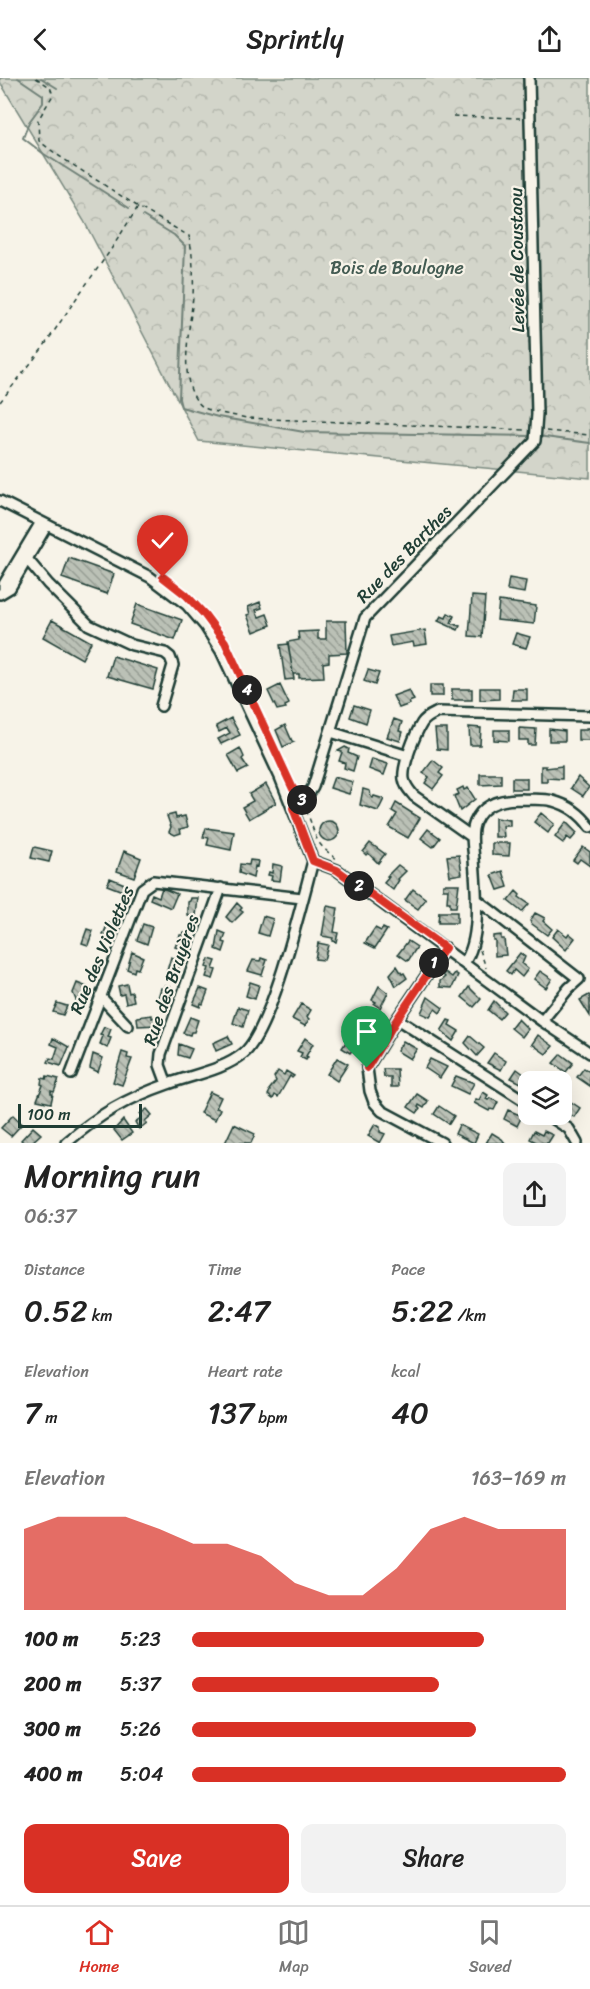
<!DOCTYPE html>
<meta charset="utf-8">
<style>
:root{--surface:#fff;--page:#f2f2f2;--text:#222;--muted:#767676;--line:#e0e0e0;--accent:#d93025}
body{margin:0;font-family:Sriracha,sans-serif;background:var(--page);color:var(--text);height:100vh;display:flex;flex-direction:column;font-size:22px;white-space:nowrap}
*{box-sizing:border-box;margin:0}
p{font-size:20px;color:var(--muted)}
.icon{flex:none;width:33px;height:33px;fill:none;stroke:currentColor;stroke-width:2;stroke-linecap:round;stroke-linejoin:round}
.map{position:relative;height:1065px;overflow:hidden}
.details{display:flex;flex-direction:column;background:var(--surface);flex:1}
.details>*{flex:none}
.controls{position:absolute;left:518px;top:993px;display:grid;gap:12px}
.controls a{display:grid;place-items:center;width:54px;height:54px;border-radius:12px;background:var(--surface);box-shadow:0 6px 24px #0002;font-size:30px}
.scale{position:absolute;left:18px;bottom:15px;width:124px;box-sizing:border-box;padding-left:6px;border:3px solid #1f3d34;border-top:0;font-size:16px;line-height:21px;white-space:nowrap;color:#1f3d34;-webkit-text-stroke:4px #f7f3e8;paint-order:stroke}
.pin{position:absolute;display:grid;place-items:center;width:51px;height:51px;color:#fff;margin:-62px -26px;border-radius:50% 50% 50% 0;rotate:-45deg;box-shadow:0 0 6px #0007}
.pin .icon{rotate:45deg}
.km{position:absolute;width:30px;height:30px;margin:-15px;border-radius:50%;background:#222;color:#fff;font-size:16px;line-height:30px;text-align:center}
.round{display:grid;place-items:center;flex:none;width:63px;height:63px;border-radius:12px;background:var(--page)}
.overview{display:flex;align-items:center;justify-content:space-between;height:102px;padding:0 24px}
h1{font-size:33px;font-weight:600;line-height:45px}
.metrics{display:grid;grid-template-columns:repeat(3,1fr);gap:9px;height:102px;padding:6px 24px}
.metrics div{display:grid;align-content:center}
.metrics b{font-size:30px;font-weight:600}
.metrics small{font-size:16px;font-weight:400}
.metrics p{font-size:16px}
.chart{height:168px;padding:12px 24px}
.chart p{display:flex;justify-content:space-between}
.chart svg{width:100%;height:108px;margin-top:6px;fill:var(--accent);opacity:.7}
.cta{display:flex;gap:12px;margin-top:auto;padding:12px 24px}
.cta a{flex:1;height:69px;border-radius:12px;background:var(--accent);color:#fff;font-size:24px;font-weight:600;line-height:69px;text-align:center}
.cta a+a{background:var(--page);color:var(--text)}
ul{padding:0 24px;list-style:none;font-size:20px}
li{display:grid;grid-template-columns:96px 72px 1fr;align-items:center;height:45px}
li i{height:15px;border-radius:8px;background:var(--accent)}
header{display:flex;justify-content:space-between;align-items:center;height:78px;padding:0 24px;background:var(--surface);font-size:27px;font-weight:600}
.dock{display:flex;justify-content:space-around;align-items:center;height:84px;border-top:2px solid var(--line);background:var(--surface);font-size:16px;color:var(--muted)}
.dock a{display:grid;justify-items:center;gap:3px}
.dock .active{color:var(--accent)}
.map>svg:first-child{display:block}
.forest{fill:url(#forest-crowns);stroke:#79897f;stroke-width:1.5}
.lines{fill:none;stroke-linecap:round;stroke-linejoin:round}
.stream{stroke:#6f8077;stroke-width:2}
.building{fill:url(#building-back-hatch);stroke:#1f3d34;stroke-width:1.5}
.minor-casing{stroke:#1f3d34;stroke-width:14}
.path{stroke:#1f3d34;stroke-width:1.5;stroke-dasharray:4.5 4.5;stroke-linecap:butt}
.minor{stroke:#f7f3e8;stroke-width:9}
.route-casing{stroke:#fff;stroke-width:12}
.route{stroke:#d93025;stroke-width:8}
.labels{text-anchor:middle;stroke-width:4.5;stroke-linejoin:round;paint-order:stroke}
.street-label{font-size:18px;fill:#1f3d34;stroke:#f7f3e8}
.park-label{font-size:18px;fill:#435b52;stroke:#f7f3e8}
</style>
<header><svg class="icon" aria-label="back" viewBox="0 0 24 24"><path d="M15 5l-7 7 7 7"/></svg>Sprintly<svg class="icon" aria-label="share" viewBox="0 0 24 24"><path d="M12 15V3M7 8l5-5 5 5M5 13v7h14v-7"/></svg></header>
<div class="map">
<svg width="590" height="1065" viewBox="0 0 590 1065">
<defs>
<pattern id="forest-crowns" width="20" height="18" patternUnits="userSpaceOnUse" patternTransform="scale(1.5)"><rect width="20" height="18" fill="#d3d5ca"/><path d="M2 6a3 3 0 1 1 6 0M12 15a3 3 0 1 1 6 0" fill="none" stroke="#b5b8ae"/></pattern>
<pattern id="building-back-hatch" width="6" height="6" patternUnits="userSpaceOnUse" patternTransform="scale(1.5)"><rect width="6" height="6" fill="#bbc1b6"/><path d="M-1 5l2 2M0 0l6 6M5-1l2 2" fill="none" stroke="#979e95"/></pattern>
</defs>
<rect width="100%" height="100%" fill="#f7f3e8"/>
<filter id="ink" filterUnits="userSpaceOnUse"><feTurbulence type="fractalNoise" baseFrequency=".0167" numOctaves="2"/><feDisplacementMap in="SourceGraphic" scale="12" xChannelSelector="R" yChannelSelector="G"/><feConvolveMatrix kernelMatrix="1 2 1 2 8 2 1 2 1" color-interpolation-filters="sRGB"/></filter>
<g filter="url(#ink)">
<path class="forest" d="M0,0H590V400L199,363L84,143L0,4Z"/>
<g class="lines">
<path class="stream" d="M18,0L43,17V25L29,44L23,60L44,76L129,130
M41,0L57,10
M143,138L174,157L185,168L179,321L181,329L218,339L304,354L531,358
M537,358L590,365"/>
</g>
<path class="building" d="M69,480L114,496L107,516L62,500Z
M509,500L526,503L524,515L507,512Z
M472,518L485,519L482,559L469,558Z
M499,523L536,528L534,546L497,542Z
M260,524L262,530L256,532L259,539L267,536L271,547L254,554L247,537L250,536L248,529Z
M137,526L182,542L175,562L130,546Z
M448,535L454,538L451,545L460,548L458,552L438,543L441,538L446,540Z
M52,542L91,564L82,581L43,559Z
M326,543H346L347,575L329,576V584L323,585L324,599L299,600V596H293L288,564L299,562L298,554L318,553V561H326Z
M425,552L427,566L414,568L413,564L391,568L389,558Z
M516,555L530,559L526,570L512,566Z
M288,566L294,601L285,602L280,567Z
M113,578L158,592L153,611L107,598Z
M368,592L379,595L375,607L364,603Z
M280,607L289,626L285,628L286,630L277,632L268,613Z
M430,607H443V618H430Z
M480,610H499V621L480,622Z
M452,611H472V622H452Z
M513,611H527V622H512Z
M409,612L414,622L409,624L410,626L399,630L393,618Z
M354,627L370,632L366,645L350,639Z
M231,640L240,657L221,666L218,661L230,655L227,650L219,654L216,648Z
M394,641L402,644L399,653L403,654L400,663L387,659Z
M285,647L292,663L294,664L283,669L276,652Z
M469,649L481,650L480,667H470Z
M519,650L536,651L535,667H528V662H519Z
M586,650H590V662H578V652H586Z
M435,651H447V672L437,671Z
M549,651L565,653V663H549Z
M494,652H509V663L494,662Z
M345,669L349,671L348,675L357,679L353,693L344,690L345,685L339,683L342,674L338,673Z
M240,670L244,679L242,681L248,690L238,695L228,677Z
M372,681L388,686L384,697L369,691Z
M433,682L443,690L439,695L443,698L433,711L425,705L429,699L423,695Z
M541,688H546V690L562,688V701L547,700V704H541Z
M480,696H501V706L480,707Z
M334,699L353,704L349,716L330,710Z
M578,699L589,709L583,718L571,710Z
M512,700H527V711H512Z
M266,706L276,725L249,741L242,729L253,723L249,716Z
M463,709L464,712L468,710L475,721L460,733L454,718L459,716L457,712Z
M363,711L370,713L371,719L373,720L374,718L384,721L378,733L360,727Z
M396,725L420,740L408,760L389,749L397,736L392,733Z
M541,735L554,746L548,755L534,744Z
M175,736L176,740L185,738L188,749L180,751L181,755L175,757L169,754L171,749L167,738Z
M495,740L510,742V748H503L504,759H495Z
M319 753a10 10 0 1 1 20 0a10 10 0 1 1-20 0Z
M566,744L577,755L571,762L567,759L563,765L555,759Z
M206,750L234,754L231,772L207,767L209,760L203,759Z
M428,751L440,760L433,769L421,760Z
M370,765L385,776L378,785L368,775L366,777L363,774Z
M492,765H510L509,778L492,777Z
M34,769L52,773L49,784L31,780Z
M583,769L590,774V788L580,781L577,785L573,782Z
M124,773L141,780L134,799L117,793Z
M459,777L462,796L450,798L447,778Z
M250,782L258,783L257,789L255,788L253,800L239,795L240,786L249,787Z
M273,786L282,788L280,803L271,802L272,798L268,797L269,794L272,795Z
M398,787L406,793L398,801L399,802L393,812L384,805L389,799L387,798Z
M503,793L508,809L498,812L492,797Z
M110,800L127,807L125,814L107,807Z
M443,806H459L456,829H450V824H447L448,811H443Z
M162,810L177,816L171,830L150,821L152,816L159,819Z
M413,811L426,821L418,831L405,822Z
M516,813L520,817L519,819L529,826L522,834L508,823Z
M191,820H198L196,838H188V824L190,823Z
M237,825L242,830L240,832L243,834L232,845L226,839Z
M327,828L338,830L334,854L338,855L336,864L332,863L333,860L322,858Z
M439,834H457V845H438Z
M535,835L545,840L543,843L552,851L547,857L532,846L530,843Z
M263,838L273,841L268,858L258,855Z
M108,845L116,848L111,861L103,857Z
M143,846L152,849L147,866L137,862Z
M375,850L381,853L383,850L387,852L375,870L365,865Z
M87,851L93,853L88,867L82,865Z
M558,851L567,858L569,855L575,860L566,872L552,859Z
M219,853L226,856L223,864L226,865L223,874L216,871Z
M184,854L191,856L184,872L175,869L180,857H182Z
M501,857V861H504L506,877L495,878V862H493V858Z
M408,863L417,869L408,883L398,876Z
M318,865L328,867L324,882L315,881Z
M132,874L143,879L138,891L135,890L134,894L127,891Z
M520,875L525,879L522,886L528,891L522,899L514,892L511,897L506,893Z
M171,879L182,883L175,899L166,896Z
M261,880L267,882L262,897L248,893L253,882L260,883Z
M209,881L216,883L213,891L216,892L213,901L206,899L209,890L206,889Z
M397,888L402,896L404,895L407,900L396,908L390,896Z
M540,893L552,901L546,910L534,901Z
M445,894L452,899L455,895L458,897L452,910L440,909V903L445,899L443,897Z
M250,904L259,907L255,921L246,918Z
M77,905L87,909L84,917L87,923L78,927L73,915Z
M127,906L129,915L132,914L134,923L126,925L124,916L120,917L118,908Z
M165,907L172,910L165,926L157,923L161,910L163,911Z
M379,908L388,915L380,930L374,926L376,924L372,922Z
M469,909L481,921L474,929L462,919Z
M200,910L208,913L203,926L201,925L200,929L193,926Z
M589,917L590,918V938L580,922Z
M428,919L443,930L440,935L435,931L430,939L421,935Z
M494,923L505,934L499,941L488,932Z
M57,925L67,928L63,937L53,934Z
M301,926L311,932L307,939L309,941L305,948L292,941Z
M238,929L248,932L243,949L233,945Z
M365,932L375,938L366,953L357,947Z
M152,937V940L157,939V947L138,948L137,939Z
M190,939L198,942L194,954H191L190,957L183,955Z
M518,941L528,951L522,959L511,950Z
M448,942L451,943L449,947L459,953L453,963L441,953Z
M104,949L111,951L108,959L111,960L107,970L100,966L103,958L100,957Z
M351,956L361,962L350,975L342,970Z
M538,957L553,968L546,976L532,966Z
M228,958L232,966L216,973L213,965Z
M470,958L484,970L477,978L465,965Z
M53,960L69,969L61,988L48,984L50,980L54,981L58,969L51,966Z
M305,960L313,966L306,978L308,979L306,982L300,979L302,975L297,973Z
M403,963L417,971L410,981L397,973Z
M179,966L192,971L188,980L178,977Z
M122,974L128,976L127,980L132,981L122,1007L113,1004Z
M494,975L506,983L501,992L487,985Z
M93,976L103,980L98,994L90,990Z
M561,976L573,985L566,994L553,985Z
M337,980L348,986L337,1003L327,996Z
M430,981L447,989L440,1000L425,990Z
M584,990L590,994V1008L577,999Z
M383,991H397L398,1009H391V999H384Z
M517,991L529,1000L525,1007L511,1000Z
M278,993L284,997L286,993L294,998L292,1000L290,998L278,1019L275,1017L273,1021L268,1017L270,1013L269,1012L276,1003L274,999Z
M47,998L59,1001L54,1014L51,1013V1016H53L51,1025L37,1022L43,1007L41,1006L42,1000L46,1001Z
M456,998L474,1005L468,1016L451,1008Z
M210,1014L221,1019L216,1030L220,1031L215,1042L200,1035Z
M483,1014L488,1017L486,1021L488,1022L490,1020L498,1024L494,1032L490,1031L489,1033L474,1025L476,1021L479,1022Z
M417,1016L428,1023L424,1030L419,1027L418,1029L420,1031L417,1035L408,1029Z
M565,1020L580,1030L574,1039L561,1031V1027Z
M439,1028L454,1038L449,1046L434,1036Z
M147,1031L152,1037L145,1043L147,1045L139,1051L135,1044L142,1039L140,1036Z
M508,1032L522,1038L517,1048L504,1041Z
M13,1037L22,1046L11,1058L1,1050Z
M123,1042L132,1055L122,1062L114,1052Z
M234,1046L255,1056L251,1065H225Z
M375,1046L380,1049V1054L385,1056L380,1065L368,1058Z
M459,1047L478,1056L474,1065L455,1056Z
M33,1049L41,1056L31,1065H24L21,1062Z
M534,1053L542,1057L544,1053L553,1057L548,1065H538L530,1061Z
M492,1055L502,1061L505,1065H486Z"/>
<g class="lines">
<g class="minor-casing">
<path id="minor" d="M0,423L150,499L187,527L205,548L221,573L280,699L313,783L337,792L542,943L590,975
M27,481L48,506L89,547L132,567L165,575L170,579L173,587L161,628
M4,513V506L41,444
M0,516L10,510L47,447
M331,654L408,678
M293,730L303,725L313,709L365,540L535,363L537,336L529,0
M472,759L414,718C409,712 405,708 404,701C402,688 415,656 422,645C426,639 432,637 438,634L590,638
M476,821L579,901L569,910L542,943
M464,885C482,861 476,811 474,781C473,770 470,755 475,744C483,725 502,721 521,721C531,722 543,720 553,723C568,727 581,736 590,749
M100,918L128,948
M397,941L528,1025
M71,996L142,811L153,803L302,820
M167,1006L160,987L161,976L221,810
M546,1036L569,1051L577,1065
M66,1065C100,1036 125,1021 168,1006C192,997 224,992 244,975C272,951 302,823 313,783
M442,1065L382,1033L374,1024L370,1013L367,990L397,941L445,870"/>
</g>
<path class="path" d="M36,0L50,9L53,17L38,42L39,63L59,78L137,128
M453,38L520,40
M0,324L42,271L80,215L110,173L138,129L189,158C193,178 194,197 193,218C191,247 175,308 203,329C210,334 237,338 247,340L526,352
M546,353L590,357
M306,732C318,760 311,762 338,782
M480,872L486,890"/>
<use href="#minor" class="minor"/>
</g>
</g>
<g class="lines" filter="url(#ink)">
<g class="route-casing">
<path id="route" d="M163,499L186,517L204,536L225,564L293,711L299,714L303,725L293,730L313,783L337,792L445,870L397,941L367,990"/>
</g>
<use href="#route" class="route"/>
</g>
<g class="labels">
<g class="street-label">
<text transform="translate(517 182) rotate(-91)" y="6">Levée de Coustaou</text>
<text transform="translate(404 476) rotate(-46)" y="6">Rue des Barthes</text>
<text transform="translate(102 872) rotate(-67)" y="6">Rue des Violettes</text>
<text transform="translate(171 902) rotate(-71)" y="6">Rue des Bruyères</text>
</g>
<g class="park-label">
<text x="397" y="196">Bois de Boulogne</text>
</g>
</g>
</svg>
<div class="controls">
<a><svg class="icon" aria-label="layers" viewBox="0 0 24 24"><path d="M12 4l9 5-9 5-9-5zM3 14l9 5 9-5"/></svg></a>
</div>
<div class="scale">100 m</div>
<div class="pin" style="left:367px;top:990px;background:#1e9e55"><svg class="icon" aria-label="arrive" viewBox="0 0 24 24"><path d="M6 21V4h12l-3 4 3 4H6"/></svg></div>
<div class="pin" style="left:163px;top:499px;background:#d93025"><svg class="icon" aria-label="check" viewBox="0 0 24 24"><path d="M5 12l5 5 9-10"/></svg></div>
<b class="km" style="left:434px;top:885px">1</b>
<b class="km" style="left:359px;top:808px">2</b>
<b class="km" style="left:302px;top:722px">3</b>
<b class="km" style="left:247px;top:612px">4</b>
</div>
<section class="details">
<div class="overview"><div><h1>Morning run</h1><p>06:37</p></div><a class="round"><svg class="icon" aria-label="share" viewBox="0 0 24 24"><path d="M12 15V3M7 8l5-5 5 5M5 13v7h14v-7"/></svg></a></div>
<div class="metrics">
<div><p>Distance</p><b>0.52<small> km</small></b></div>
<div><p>Time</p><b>2:47</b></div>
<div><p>Pace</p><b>5:22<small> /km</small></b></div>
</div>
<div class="metrics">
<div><p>Elevation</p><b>7<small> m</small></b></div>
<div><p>Heart rate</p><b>137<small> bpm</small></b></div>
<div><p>kcal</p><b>40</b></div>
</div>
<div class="chart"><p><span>Elevation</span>163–169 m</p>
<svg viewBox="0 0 160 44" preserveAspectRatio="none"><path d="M0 44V11L10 6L20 6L30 6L40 11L50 17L60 17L70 22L80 33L90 38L100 38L110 27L120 11L130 6L140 11L150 11L160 11V44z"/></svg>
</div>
<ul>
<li><b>100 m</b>5:23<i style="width:78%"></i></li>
<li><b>200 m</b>5:37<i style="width:66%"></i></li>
<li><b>300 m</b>5:26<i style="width:76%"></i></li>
<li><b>400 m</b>5:04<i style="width:100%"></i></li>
</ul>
<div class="cta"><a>Save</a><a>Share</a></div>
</section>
<nav class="dock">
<a class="active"><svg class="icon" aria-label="home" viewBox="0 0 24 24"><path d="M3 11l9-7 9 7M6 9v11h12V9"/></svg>Home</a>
<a><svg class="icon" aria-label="map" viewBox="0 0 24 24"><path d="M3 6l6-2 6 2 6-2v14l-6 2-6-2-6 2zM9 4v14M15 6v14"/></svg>Map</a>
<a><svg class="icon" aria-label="saved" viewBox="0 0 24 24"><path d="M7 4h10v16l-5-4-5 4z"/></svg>Saved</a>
</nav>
